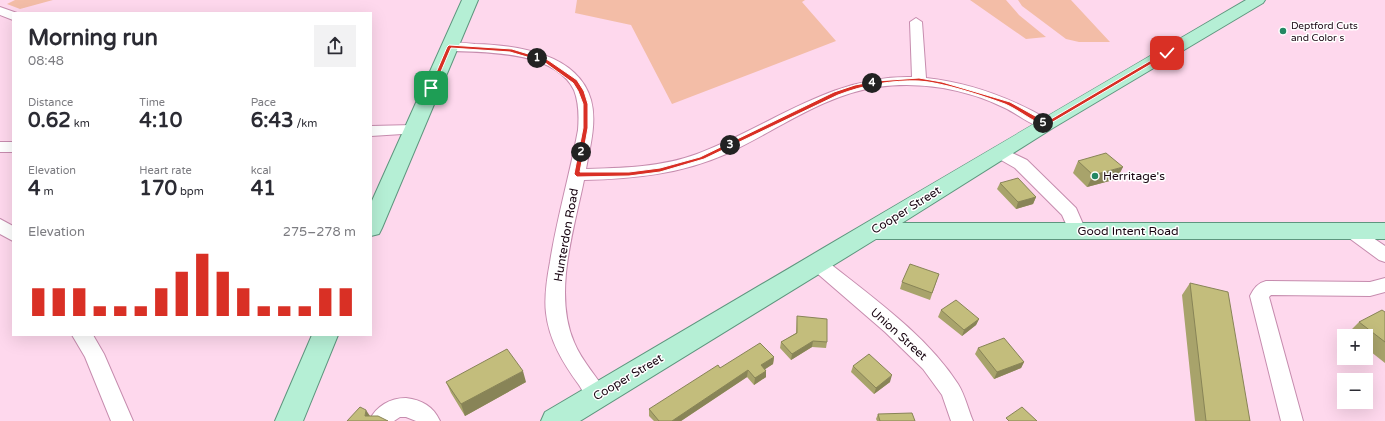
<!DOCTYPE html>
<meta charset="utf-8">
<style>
:root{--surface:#fff;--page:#f2f2f3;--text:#2b2b33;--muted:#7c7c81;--accent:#d93025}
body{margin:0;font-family:"Varela Round",sans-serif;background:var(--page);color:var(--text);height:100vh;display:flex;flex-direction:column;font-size:15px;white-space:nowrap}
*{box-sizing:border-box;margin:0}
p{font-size:13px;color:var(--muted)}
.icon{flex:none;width:22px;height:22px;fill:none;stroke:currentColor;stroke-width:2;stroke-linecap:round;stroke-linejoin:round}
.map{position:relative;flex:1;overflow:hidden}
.details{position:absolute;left:12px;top:12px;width:360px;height:324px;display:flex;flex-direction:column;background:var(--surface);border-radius:0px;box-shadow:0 4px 16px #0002}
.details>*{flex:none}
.controls{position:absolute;left:1337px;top:329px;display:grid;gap:8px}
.controls a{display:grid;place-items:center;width:36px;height:36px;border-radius:0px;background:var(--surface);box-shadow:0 4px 16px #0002;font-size:20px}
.pin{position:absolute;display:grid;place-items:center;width:34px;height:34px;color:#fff;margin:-17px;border-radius:8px;box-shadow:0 2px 6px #0006}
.km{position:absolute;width:20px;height:20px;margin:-10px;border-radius:50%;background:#222;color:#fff;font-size:11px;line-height:20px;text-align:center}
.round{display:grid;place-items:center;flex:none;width:42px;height:42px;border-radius:0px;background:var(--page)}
.summary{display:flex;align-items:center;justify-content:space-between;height:68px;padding:0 16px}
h1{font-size:22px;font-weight:700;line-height:30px}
.metrics{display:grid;grid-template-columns:repeat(3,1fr);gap:6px;height:68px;padding:4px 16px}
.metrics div{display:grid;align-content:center}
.metrics b{font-size:20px;font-weight:700}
.metrics small{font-size:11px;font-weight:400}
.metrics p{font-size:11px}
.chart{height:112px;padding:8px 16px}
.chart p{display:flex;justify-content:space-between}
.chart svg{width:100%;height:72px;margin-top:4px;stroke:var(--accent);stroke-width:6}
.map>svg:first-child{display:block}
.green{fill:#f3bda7}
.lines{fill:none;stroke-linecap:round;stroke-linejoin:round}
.minor-casing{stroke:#c68cae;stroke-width:2}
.major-casing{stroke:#5e967e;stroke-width:2}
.minor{fill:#fff;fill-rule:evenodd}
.major{fill:#b5efd5;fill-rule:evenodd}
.wall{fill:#a8a36b}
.shaded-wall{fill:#888457}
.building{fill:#c3bd7c;stroke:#888457}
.route{fill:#d93025;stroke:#fff}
.poi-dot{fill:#248863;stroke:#fff;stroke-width:1.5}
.labels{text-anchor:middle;stroke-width:3;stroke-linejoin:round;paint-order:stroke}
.far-poi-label{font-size:10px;fill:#180511;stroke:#fff;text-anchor:start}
.poi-label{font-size:12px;fill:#180511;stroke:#fff;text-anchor:start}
.street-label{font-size:12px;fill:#180511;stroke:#fff}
</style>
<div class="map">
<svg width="1385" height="421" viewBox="0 0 1385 421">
<rect width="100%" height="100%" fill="#fed8ed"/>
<path class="green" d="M15,0H53L20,9L7,4Z
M577,0H805L802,2L836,41L672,104L631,25L575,13Z
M970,0H1006L1019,15L1046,37L1026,39Z
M1018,0H1071L1110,42H1079L1066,39L1022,6Z"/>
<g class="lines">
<g class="minor-casing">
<path id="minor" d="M0,7L17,13H13V20L0,15Z
M916,18L922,22L926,78C972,83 1011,98 1051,121L1054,124L1051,127C1037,131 1018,114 1005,108C966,89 921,81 878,87C825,94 774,132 726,154C681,174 633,179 584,180C574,230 553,293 574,342C582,362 598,377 608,396L605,403C588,408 587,397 579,385C563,363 549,340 546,313C544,297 547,278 550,262C557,217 570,174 578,130C579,117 579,103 574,90C555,51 486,52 449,51L444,50L442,47L444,44C454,42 465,43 475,44C515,45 578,53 591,100C597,122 590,147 586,169C623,168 662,167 697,154C769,127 831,75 912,77L910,22Z
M413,125L418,127L421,130L418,133L371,136V126Z
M0,142H13V152H0Z
M1000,147L1027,160L1076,208L1086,231L1083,235L1077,237L1071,235L1062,215L1015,168L994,156L992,152L994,148Z
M0,219L13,226V241L0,234Z
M1351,225L1357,227L1385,246V262L1379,260L1345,235L1342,231L1345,227Z
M817,256L823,258C869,295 926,334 958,384C965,395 968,409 973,421H951L942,395L923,369L885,332L811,268L808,263L811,258Z
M1385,278V292L1370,296L1271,295L1269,297L1303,421H1281L1250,296C1254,288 1258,283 1266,281L1370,282Z
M72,335H93L104,354L133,421H111L85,357Z
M406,398C422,400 433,406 440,421H416L406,417H400L394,421H369C376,406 390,398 406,398Z"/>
</g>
<g class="major-casing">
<path id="major" d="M462,0H478L382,228L379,234L371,236V203Z
M1246,0H1265L1263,3L1053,128L902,223H1385V239H876L580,421H541L545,412C779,275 1011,136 1246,0Z
M312,335H338L303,421H275Z"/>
</g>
<use href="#minor" class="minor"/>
<use href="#major" class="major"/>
</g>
<path class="wall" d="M1078,161L1117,179L1087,187L1073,173Z
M1000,183L1036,197L1033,204L1016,209L997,189Z
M937,280L930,300L900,289L902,282Z
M1190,283L1250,421H1195L1182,295Z
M941,310L979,319L976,325L962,336L938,317Z
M1385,312V363L1366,348V336H1350L1347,334L1359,322Z
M797,316L827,342L826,348L812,347L791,360L780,348L781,342L796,333Z
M978,348L1024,362L1021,368L994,379L975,354Z
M774,357L773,364L765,369L766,371V377L754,385L747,377L681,421H654L649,416V409Z
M853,366L890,382L874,394L851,372Z
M446,382H526L465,416L451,393Z
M878,414L915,421H877L876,419Z"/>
<path class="shaded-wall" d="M1123,167L1117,179L1087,187L1093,175Z
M1036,197L1033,204L1016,209L1018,202Z
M979,319L976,325L962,336L964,330Z
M813,341L812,347L791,360L792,354Z
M774,357L773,364L761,372V365Z
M1024,362L1021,368L994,379L997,372Z
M748,370L747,377L681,421H672Z
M523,371L526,382L465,416L461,404Z
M766,371V377L754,385L755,378Z
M892,375L890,382L874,394L876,388Z
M366,410L370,416H365Z"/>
<path class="building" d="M1106,153L1123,167L1093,175L1078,161Z
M1018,178L1036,197L1018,202L1000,183Z
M910,264L939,274L932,293L902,282Z
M1190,283L1228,292L1250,421H1206Z
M956,300L979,319L964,330L941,310Z
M1382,310L1385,312V342L1359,322Z
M797,316L827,319V342L813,341L792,354L781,342L797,333Z
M1004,338L1024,362L997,372L978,348Z
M760,343L774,357L761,365L766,371L755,378L748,370L672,421H659L649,409L718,365L720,368Z
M507,349L523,371L461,404L446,382Z
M869,354L892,375L876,388L853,366Z
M360,407L366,410L365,416H378L388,421H347Z
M1022,407L1037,421H1009L1006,418Z
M912,413L915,421H880L878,414Z"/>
<path class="route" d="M449,45L512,49L548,60L577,80L584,91L588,104V128L580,172H629L660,168L700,157L834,92L855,85L876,81L919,78L942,82L1010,102L1046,122L1165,52L1170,53L1046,126C1031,121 1019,110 1005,104C984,96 941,82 919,81C892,80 864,85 838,95L704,159L660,172L629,176L577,177L574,174L583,128V104L578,91L573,83L544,62L510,52L451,48L434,88L429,89L447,47Z"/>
<g class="poi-dot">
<circle cx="1283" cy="31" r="4"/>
<circle cx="1095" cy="176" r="4"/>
</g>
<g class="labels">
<g class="far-poi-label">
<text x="1291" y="29">Deptford Cuts<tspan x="1291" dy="12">and Color s</tspan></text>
</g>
<g class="poi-label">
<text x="1103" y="180">Herritage's</text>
</g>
<g class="street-label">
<text transform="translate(906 210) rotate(-32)" y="4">Cooper Street</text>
<text x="1128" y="235">Good Intent Road</text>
<text transform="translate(566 235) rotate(-80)" y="4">Hunterdon Road</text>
<text transform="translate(899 334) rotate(42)" y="4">Union Street</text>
<text transform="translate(628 377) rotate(-31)" y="4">Cooper Street</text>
</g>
</g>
</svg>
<div class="controls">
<a>+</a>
<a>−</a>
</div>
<div class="pin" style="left:431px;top:88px;background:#1e9e55"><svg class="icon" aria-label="arrive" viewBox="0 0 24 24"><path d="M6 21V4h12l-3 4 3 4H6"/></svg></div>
<div class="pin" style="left:1167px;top:53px;background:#d93025"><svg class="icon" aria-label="check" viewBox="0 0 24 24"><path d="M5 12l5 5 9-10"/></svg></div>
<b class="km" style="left:537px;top:58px">1</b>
<b class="km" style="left:581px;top:152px">2</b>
<b class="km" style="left:730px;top:145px">3</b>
<b class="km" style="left:872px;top:83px">4</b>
<b class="km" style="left:1043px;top:123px">5</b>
<section class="details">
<div class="summary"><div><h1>Morning run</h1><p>08:48</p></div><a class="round"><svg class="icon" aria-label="share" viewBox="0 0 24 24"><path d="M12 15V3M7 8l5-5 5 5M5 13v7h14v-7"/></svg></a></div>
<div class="metrics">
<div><p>Distance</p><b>0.62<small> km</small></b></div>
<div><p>Time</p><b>4:10</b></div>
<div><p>Pace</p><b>6:43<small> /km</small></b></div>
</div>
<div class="metrics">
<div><p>Elevation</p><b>4<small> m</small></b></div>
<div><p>Heart rate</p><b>170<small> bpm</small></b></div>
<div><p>kcal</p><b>41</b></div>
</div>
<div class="chart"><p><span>Elevation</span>275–278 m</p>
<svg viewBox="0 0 160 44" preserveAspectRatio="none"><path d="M5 44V27M15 44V27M25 44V27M35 44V38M45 44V38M55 44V38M65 44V27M75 44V17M85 44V6M95 44V17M105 44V27M115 44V38M125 44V38M135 44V38M145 44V27M155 44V27"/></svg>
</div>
</section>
</div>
